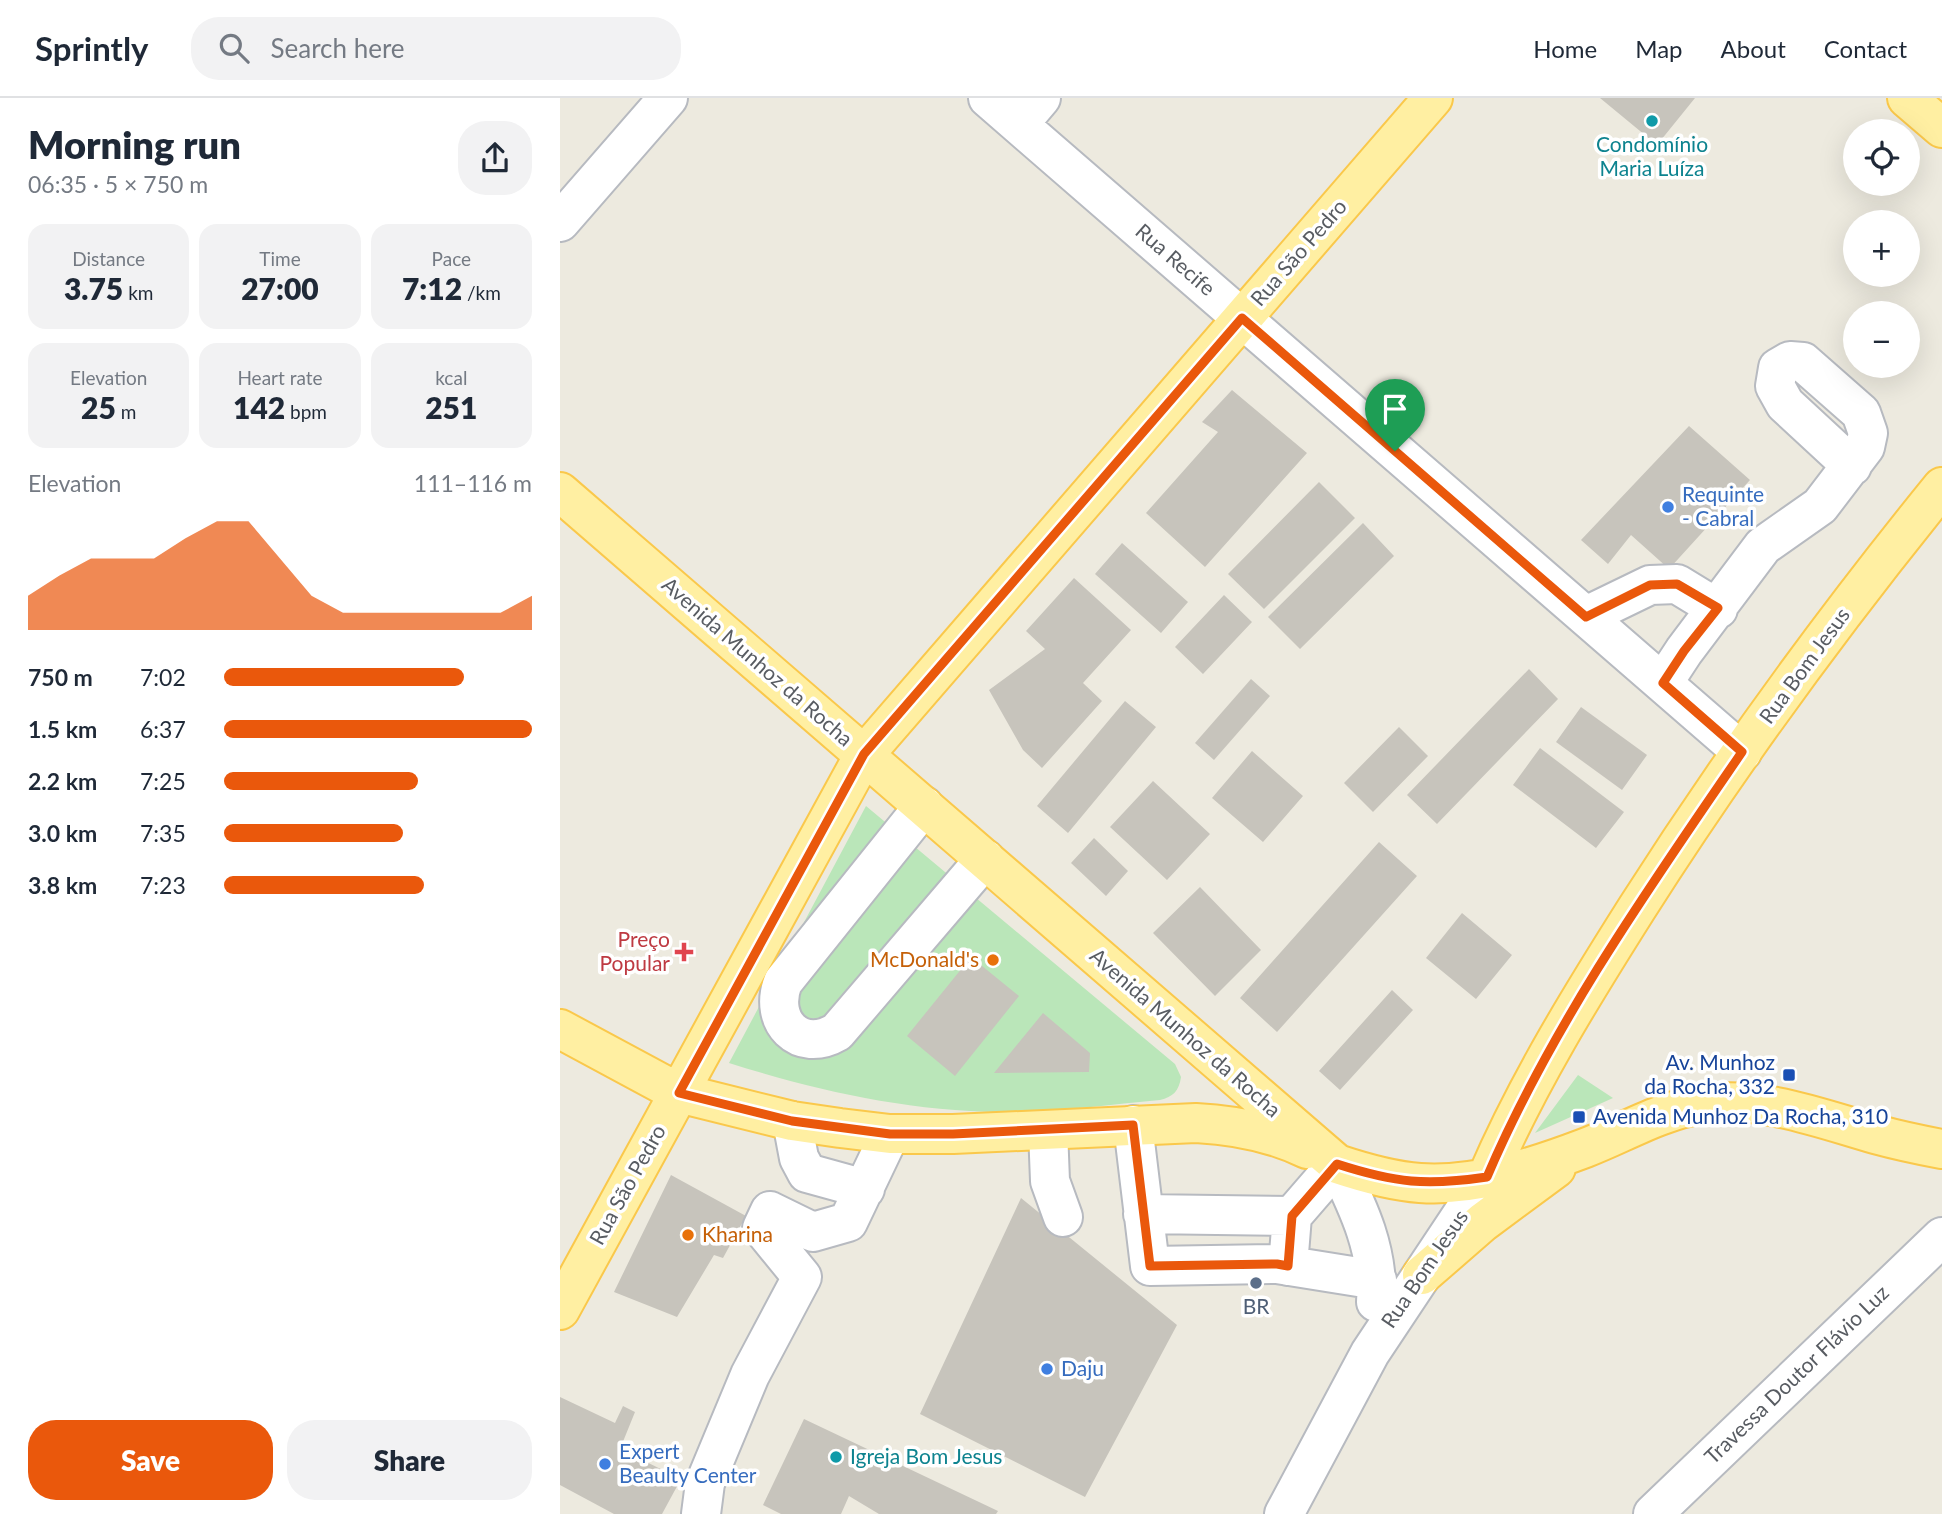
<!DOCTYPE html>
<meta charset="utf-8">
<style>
:root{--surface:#fff;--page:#f2f2f3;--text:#1f2937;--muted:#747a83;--line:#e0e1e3;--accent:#ea580c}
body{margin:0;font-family:Lato,sans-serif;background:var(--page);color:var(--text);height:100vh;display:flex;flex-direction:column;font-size:26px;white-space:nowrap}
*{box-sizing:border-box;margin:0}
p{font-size:23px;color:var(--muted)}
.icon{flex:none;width:38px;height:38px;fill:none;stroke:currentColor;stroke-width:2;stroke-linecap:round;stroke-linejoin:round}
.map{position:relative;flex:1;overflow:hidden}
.sheet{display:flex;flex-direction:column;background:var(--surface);width:560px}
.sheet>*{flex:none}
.controls{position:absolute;left:1283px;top:21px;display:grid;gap:14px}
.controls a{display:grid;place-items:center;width:77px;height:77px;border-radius:50%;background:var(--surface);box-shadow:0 7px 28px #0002;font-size:35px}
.pin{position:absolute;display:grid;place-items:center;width:60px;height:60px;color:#fff;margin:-72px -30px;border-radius:50% 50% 50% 0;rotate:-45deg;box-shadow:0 0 7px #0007}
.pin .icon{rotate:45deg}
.round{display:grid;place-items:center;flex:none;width:74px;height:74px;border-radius:28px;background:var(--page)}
.headline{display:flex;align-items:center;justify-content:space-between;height:119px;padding:0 28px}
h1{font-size:38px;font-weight:800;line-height:52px}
.figures{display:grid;grid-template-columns:repeat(3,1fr);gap:10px;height:119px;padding:7px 28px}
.figures div{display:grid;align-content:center;border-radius:18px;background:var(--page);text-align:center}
.figures b{font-size:30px;font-weight:800}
.figures small{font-size:19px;font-weight:400}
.figures p{font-size:19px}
.chart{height:196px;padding:14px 28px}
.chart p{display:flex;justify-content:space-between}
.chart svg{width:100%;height:126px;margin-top:7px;fill:var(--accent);opacity:.7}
.button{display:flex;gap:14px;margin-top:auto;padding:14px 28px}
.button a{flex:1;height:80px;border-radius:28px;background:var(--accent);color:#fff;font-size:28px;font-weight:800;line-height:80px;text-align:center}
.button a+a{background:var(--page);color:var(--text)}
ul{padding:0 28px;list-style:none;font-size:23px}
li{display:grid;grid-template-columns:112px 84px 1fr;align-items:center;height:52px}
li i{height:18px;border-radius:9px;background:var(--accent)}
header{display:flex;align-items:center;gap:42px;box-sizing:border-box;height:98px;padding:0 35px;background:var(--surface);border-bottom:2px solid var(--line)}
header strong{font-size:33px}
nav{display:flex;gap:38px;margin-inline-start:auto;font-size:24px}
.search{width:490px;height:63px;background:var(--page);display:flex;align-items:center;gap:18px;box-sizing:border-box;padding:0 24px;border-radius:28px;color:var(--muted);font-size:26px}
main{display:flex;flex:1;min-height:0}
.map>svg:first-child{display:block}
.green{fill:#bae6b9}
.building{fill:#c7c4bc}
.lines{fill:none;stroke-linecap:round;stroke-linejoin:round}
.minor-casing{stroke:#b7bac0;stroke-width:42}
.major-casing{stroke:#fac84b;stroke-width:42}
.minor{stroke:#fff;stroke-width:38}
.major{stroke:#ffefa2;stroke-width:38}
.route-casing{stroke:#fff;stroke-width:14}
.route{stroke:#ea580c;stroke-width:9}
.culture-dot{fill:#0f9aa8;stroke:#fff;stroke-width:2.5}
.shop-dot{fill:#3f7fe0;stroke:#fff;stroke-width:2.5}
.health-dot{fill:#e0444e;stroke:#fff;stroke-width:2.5}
.food-dot{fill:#e8710a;stroke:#fff;stroke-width:2.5}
.transit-dot{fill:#1a4fb4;stroke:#fff;stroke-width:2.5}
.service-dot{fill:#5c6f8a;stroke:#fff;stroke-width:2.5}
.labels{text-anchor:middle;stroke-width:7;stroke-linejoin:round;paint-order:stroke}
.culture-label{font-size:21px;fill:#0d838f;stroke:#fff}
.street-label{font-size:21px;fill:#585c62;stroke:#fff}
.shop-label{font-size:21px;fill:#366cbe;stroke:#fff;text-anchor:start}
.health-label{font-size:21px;fill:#be3a42;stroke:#fff;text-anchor:end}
.food-label{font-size:21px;fill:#c56008;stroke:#fff;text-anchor:end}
.transit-label{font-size:21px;fill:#164399;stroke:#fff;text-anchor:end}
.service-label{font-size:21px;fill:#4e5e75;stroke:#fff}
</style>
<header>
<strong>Sprintly</strong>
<div class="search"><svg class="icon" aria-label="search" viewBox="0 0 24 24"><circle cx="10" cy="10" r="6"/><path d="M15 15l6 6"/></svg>Search here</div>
<nav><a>Home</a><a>Map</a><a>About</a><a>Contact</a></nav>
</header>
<main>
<section class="sheet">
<div class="headline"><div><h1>Morning run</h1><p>06:35 · 5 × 750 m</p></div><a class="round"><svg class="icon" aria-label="share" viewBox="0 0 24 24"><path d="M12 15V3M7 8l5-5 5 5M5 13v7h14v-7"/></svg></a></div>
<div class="figures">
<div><p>Distance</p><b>3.75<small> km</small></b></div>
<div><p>Time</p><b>27:00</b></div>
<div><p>Pace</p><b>7:12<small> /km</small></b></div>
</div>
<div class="figures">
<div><p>Elevation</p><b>25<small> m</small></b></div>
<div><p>Heart rate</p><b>142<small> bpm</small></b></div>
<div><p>kcal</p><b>251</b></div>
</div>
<div class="chart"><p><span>Elevation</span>111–116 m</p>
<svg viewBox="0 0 160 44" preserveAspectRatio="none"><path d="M0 44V32L10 25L20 19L30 19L40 19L50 12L60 6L70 6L80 19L90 32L100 38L110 38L120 38L130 38L140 38L150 38L160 32V44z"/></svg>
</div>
<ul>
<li><b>750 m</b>7:02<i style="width:78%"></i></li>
<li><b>1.5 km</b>6:37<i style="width:100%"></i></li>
<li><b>2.2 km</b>7:25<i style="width:63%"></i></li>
<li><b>3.0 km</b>7:35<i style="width:58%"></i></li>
<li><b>3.8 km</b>7:23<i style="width:65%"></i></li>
</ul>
<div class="button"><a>Save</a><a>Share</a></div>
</section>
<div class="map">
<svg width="1382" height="1416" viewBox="0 0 1382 1416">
<rect width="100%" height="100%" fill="#edeadf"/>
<path class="green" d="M306,708L615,966L621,979C619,993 613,999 600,1002C547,1007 494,1014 441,1014C347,1013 258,993 169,965Z
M1018,977L1053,1000L975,1035Z"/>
<path class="building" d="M1040,0H1135L1097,47Z
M672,292L747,355L645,469L586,415L658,334L642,324Z
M1129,328L1190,382L1109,471L1071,437L1048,466L1021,442Z
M759,384L795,420L704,511L668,476Z
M803,425L834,458L740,551L708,519Z
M562,445L628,504L601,535L535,476Z
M514,480L571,532L523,585L542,603L482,670L463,652L429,592L485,551L466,533Z
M664,497L692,524L643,576L615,549Z
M969,571L998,601L877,726L847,697Z
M691,581L710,598L654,662L635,645Z
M565,603L596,629L508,735L477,708Z
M1021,609L1087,657L1062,692L996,644Z
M839,629L868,658L813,714L784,685Z
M980,650L1064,714L1036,750L953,687Z
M692,653L743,698L703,744L652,700Z
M593,683L650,736L607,782L550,729Z
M534,740L568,773L546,798L511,765Z
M819,744L857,778L717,934L680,900Z
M640,789L701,852L655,898L593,835Z
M902,815L952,857L916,901L866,860Z
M411,859L459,898L395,978L347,938Z
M832,892L853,912L780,992L759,973Z
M483,915L530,955L529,974L434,975Z
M111,1077L186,1118L163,1160L154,1157L117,1219L54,1194Z
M461,1100L617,1227L525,1399L360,1316Z
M0,1299L55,1325L63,1308L75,1314L60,1351L121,1381L102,1416H54L0,1387Z
M244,1321L438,1413L436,1416H319L289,1398L281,1416H221L203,1407Z"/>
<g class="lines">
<g class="minor-casing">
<path id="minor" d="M428,0L1182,654
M459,26L481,0
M0,124L108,0
M1026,518L1090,487L1117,486L1158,511
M1103,585L1124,553L1203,448L1260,408L1305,349L1308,335L1301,315L1243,264L1230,263L1218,270L1215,288L1225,306L1292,368
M364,708L223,884C208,923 239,956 277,934L425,761
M232,1023L239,1060L247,1075L305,1091
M573,1027L590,1168L717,1166L817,1182
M488,1032L490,1083L503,1119
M583,1116L732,1118
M728,1168L732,1118L777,1066C799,1111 819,1153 816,1204
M141,1416L145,1385L190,1277L242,1179L202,1130L210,1113L253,1134L288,1124L330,1036
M724,1416L810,1255L927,1079
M1093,1416L1382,1139"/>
</g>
<g class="major-casing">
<path id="major" d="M1347,0L1382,30
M0,394L777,1066C804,1075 831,1083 860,1085C914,1089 975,1069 1025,1050C1064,1035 1101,1012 1144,1006C1203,998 1259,1020 1315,1036C1337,1042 1360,1047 1382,1051
M0,931L119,995L232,1023L280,1030L330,1036H393L636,1025C675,1027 712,1034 747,1051
M927,1079C968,984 1022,897 1077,810C1170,664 1273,523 1382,389
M862,1177L923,1124L996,1070
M0,1212L304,657L873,0"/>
</g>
<use href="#minor" class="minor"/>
<use href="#major" class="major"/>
</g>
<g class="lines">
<g class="route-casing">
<path id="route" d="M682,220L1026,519L1090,487L1117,486L1158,510L1124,553L1103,585L1182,654C1090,788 991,929 927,1079C866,1088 836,1085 777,1066L732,1118L728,1168L717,1166L590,1168L573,1027L393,1036H330L232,1023L119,995L304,656Z"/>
</g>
<use href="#route" class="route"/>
</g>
<g class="culture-dot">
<circle cx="1092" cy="23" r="7"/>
<circle cx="276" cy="1359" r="7"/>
</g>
<g class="shop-dot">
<circle cx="1108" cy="409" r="7"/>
<circle cx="487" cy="1271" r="7"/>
<circle cx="45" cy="1366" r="7"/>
</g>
<path class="health-dot" d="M120.5 843.5h7v7h7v7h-7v7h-7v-7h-7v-7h7z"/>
<g class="food-dot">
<circle cx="433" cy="862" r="7"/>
<circle cx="128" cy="1137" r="7"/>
</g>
<g class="transit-dot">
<rect x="1222" y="970" width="14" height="14" rx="3.5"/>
<rect x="1012" y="1012" width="14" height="14" rx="3.5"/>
</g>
<circle class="service-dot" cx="696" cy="1185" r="7"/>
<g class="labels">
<g class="culture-label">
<text x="1092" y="54">Condomínio<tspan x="1092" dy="24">Maria Luíza</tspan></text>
<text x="290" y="1366" text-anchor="start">Igreja Bom Jesus</text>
</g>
<g class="street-label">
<text transform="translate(739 155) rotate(-49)" y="7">Rua São Pedro</text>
<text transform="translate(615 162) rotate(41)" y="7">Rua Recife</text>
<text transform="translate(197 564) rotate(41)" y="7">Avenida Munhoz da Rocha</text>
<text transform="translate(1245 568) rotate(-54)" y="7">Rua Bom Jesus</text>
<text transform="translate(625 935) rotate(41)" y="7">Avenida Munhoz da Rocha</text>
<text transform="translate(68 1087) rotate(-61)" y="7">Rua São Pedro</text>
<text transform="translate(865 1171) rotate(-56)" y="7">Rua Bom Jesus</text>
<text transform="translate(1237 1277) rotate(-44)" y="7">Travessa Doutor Flávio Luz</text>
</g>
<g class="shop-label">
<text x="1122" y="404">Requinte<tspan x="1122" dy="24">- Cabral</tspan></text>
<text x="501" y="1278">Daju</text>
<text x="59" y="1361">Expert<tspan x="59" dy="24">Beaulty Center</tspan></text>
</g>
<g class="health-label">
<text x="110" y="849">Preço<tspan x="110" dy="24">Popular</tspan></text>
</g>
<g class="food-label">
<text x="419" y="869">McDonald's</text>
<text x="142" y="1144" text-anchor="start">Kharina</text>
</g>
<g class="transit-label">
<text x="1215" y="972">Av. Munhoz<tspan x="1215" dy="24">da Rocha, 332</tspan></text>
<text x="1033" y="1026" text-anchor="start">Avenida Munhoz Da Rocha, 310</text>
</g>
<g class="service-label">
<text x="696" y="1216">BR</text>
</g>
</g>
</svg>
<div class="controls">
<a><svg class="icon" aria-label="locate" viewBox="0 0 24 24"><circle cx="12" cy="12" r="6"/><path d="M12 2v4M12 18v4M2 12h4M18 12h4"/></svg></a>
<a>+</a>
<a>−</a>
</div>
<div class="pin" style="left:835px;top:353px;background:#1e9e55"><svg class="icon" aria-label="arrive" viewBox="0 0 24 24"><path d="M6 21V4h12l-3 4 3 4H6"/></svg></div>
</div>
</main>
